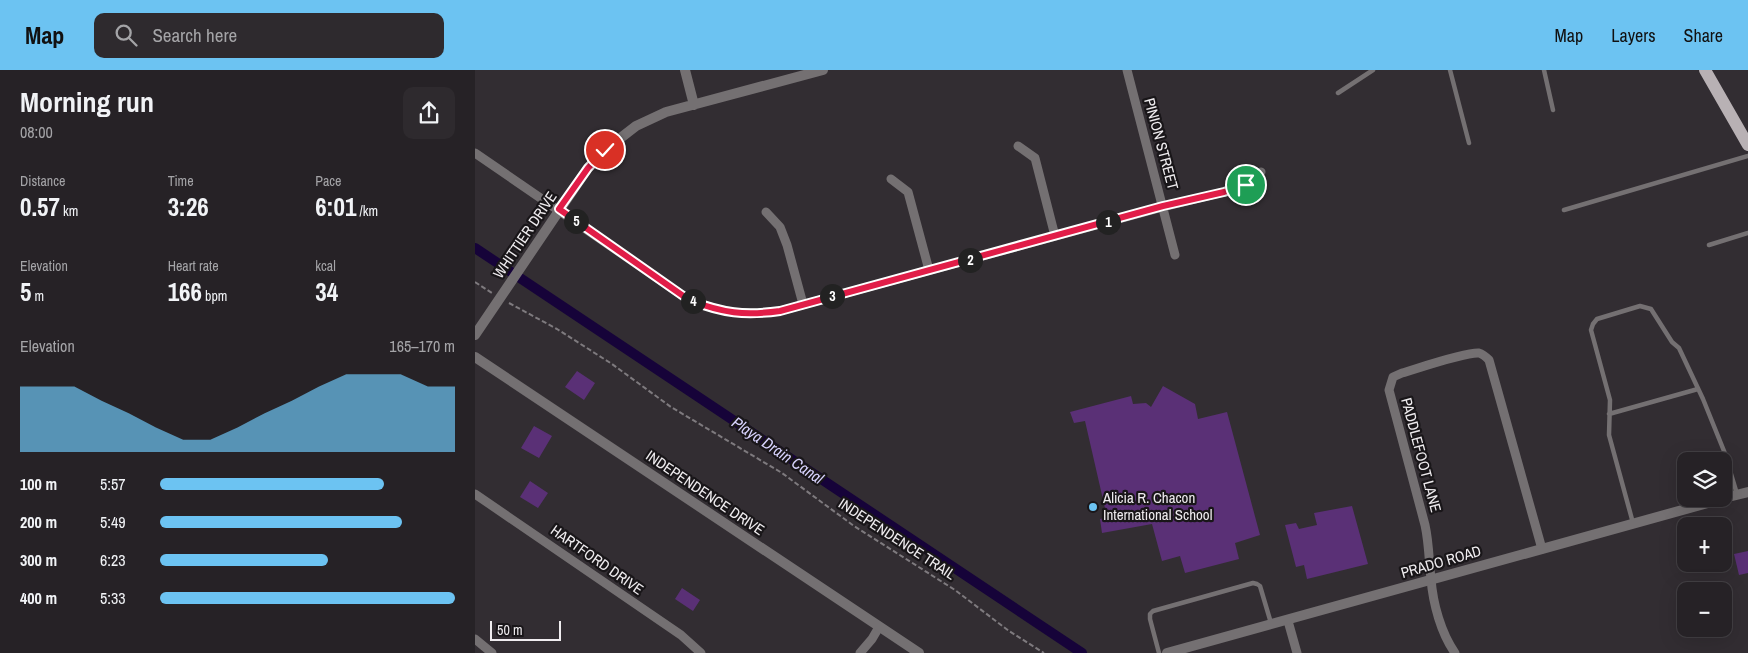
<!DOCTYPE html>
<meta charset="utf-8">
<style>
:root{--surface:#262226;--page:#2e2a2e;--text:#f1f3f6;--muted:#a4a4a7;--line:#423f43;--accent:#6cc3f2}
body{margin:0;font-family:"Archivo Narrow",sans-serif;background:var(--page);color:var(--text);height:100vh;display:flex;flex-direction:column;font-size:19px;white-space:nowrap}
*{box-sizing:border-box;margin:0}
p{font-size:16px;color:var(--muted)}
.icon{flex:none;width:28px;height:28px;fill:none;stroke:currentColor;stroke-width:2;stroke-linecap:round;stroke-linejoin:round}
.map{position:relative;flex:1;overflow:hidden}
.sheet{display:flex;flex-direction:column;background:var(--surface);width:475px}
.sheet>*{flex:none}
.fabs{position:absolute;left:1202px;top:382px;display:grid;gap:10px}
.fabs a{display:grid;place-items:center;width:55px;height:55px;border-radius:10px;background:var(--surface);box-shadow:0 5px 20px #0002,0 0 0 1px var(--line);font-size:25px}
.scale{position:absolute;left:15px;bottom:12px;width:71px;box-sizing:border-box;padding-left:5px;border:2px solid #efecef;border-top:0;font-size:14px;line-height:18px;white-space:nowrap;color:#efecef;-webkit-text-stroke:4px #191619;paint-order:stroke}
.pin{position:absolute;display:grid;place-items:center;width:42px;height:42px;color:#fff;margin:-21px;border:2px solid #fff;border-radius:50%;box-shadow:0 1px 5px #0007}
.km{position:absolute;width:25px;height:25px;margin:-12px;border-radius:50%;background:#222;color:#fff;font-size:14px;line-height:25px;text-align:center}
.round{display:grid;place-items:center;flex:none;width:52px;height:52px;border-radius:10px;background:var(--page)}
.overview{display:flex;align-items:center;justify-content:space-between;height:85px;padding:0 20px}
h1{font-size:28px;font-weight:800;line-height:38px}
.stats{display:grid;grid-template-columns:repeat(3,1fr);gap:8px;height:85px;padding:5px 20px}
.stats div{display:grid;align-content:center}
.stats b{font-size:25px;font-weight:800}
.stats small{font-size:14px;font-weight:400}
.stats p{font-size:14px}
.chart{height:140px;padding:10px 20px}
.chart p{display:flex;justify-content:space-between}
.chart svg{width:100%;height:90px;margin-top:5px;fill:var(--accent);opacity:.7}
ul{padding:0 20px;list-style:none;font-size:16px}
li{display:grid;grid-template-columns:80px 60px 1fr;align-items:center;height:38px}
li i{height:12px;border-radius:6px;background:var(--accent)}
header{display:flex;align-items:center;gap:30px;box-sizing:border-box;height:70px;padding:0 25px;background:var(--accent);color:#111}
header strong{font-size:24px}
nav{display:flex;gap:28px;margin-inline-start:auto;font-size:18px}
.search{width:350px;height:45px;background:var(--page);display:flex;align-items:center;gap:12px;box-sizing:border-box;padding:0 18px;border-radius:10px;color:var(--muted);font-size:19px}
main{display:flex;flex:1;min-height:0}
.map>svg:first-child{display:block}
.lines{fill:none;stroke-linecap:round;stroke-linejoin:round}
.canal{stroke:#160339;stroke-width:10}
.building{fill:#5a3076}
.path{stroke:#7e7a7e;stroke-width:2;stroke-dasharray:5 2.5;stroke-linecap:butt}
.service{stroke:#747072;stroke-width:4.5}
.minor{stroke:#747072;stroke-width:9}
.tertiary{stroke:#747072;stroke-width:10}
.primary{stroke:#b8b1b4;stroke-width:12}
.route-casing{stroke:#fff;stroke-width:10}
.route{stroke:#e11d48;stroke-width:6}
.poi-dot{fill:#6cc3f2;stroke:#191619;stroke-width:2}
.labels{text-anchor:middle;stroke-width:4.5;stroke-linejoin:round;paint-order:stroke}
.street-label{font-size:15px;fill:#efecef;stroke:#191619}
.poi-label{font-size:15px;fill:#efecef;stroke:#191619;text-anchor:start}
.water-label{font-size:16px;font-style:italic;fill:#d8d3fe;stroke:#191619}
</style>
<header>
<strong>Map</strong>
<div class="search"><svg class="icon" aria-label="search" viewBox="0 0 24 24"><circle cx="10" cy="10" r="6"/><path d="M15 15l6 6"/></svg>Search here</div>
<nav><a>Map</a><a>Layers</a><a>Share</a></nav>
</header>
<main>
<section class="sheet">
<div class="overview"><div><h1>Morning run</h1><p>08:00</p></div><a class="round"><svg class="icon" aria-label="share" viewBox="0 0 24 24"><path d="M12 15V3M7 8l5-5 5 5M5 13v7h14v-7"/></svg></a></div>
<div class="stats">
<div><p>Distance</p><b>0.57<small> km</small></b></div>
<div><p>Time</p><b>3:26</b></div>
<div><p>Pace</p><b>6:01<small> /km</small></b></div>
</div>
<div class="stats">
<div><p>Elevation</p><b>5<small> m</small></b></div>
<div><p>Heart rate</p><b>166<small> bpm</small></b></div>
<div><p>kcal</p><b>34</b></div>
</div>
<div class="chart"><p><span>Elevation</span>165–170 m</p>
<svg viewBox="0 0 160 44" preserveAspectRatio="none"><path d="M0 44V12L10 12L20 12L30 19L40 25L50 32L60 38L70 38L80 32L90 25L100 19L110 12L120 6L130 6L140 6L150 12L160 12V44z"/></svg>
</div>
<ul>
<li><b>100 m</b>5:57<i style="width:76%"></i></li>
<li><b>200 m</b>5:49<i style="width:82%"></i></li>
<li><b>300 m</b>6:23<i style="width:57%"></i></li>
<li><b>400 m</b>5:33<i style="width:100%"></i></li>
</ul>
</section>
<div class="map">
<svg width="1273" height="583" viewBox="0 0 1273 583">
<rect width="100%" height="100%" fill="#322d32"/>
<g class="lines">
<path class="canal" d="M0,178L607,583"/>
</g>
<path class="building" d="M102,301L120,313L109,330L90,317Z
M688,316L720,334L723,349L752,342L785,465L760,473L764,489L710,503L705,486L687,491L677,454L627,463L625,449L632,447L610,351L599,353L595,342L656,326L658,334L671,333L676,337Z
M59,356L77,366L64,388L46,378Z
M55,411L73,423L63,438L45,427Z
M877,436L893,494L832,509L829,495L821,497L810,455L821,453L824,459L842,455L839,443Z
M1273,481V503L1264,505L1259,484Z
M207,518L225,530L218,541L200,529Z"/>
<g class="lines">
<path class="path" d="M0,212L17,223
M34,233L82,259L137,294L196,337L307,403L379,456L480,520L534,561L569,583"/>
<path class="service" d="M975,0L994,73
M1069,0L1078,40
M863,23L898,0
M1089,140L1273,86
M1234,175L1273,163
M1134,344L1223,319
M1158,453L1134,365L1135,330L1116,260L1118,254L1122,249L1165,236L1176,239L1197,272L1204,278L1228,329L1249,381L1262,424
M684,583L675,549V544L678,541L778,513L782,514L785,516L796,553"/>
<path class="minor" d="M652,0L700,185
M543,76L560,88L580,166
M0,83L214,230C249,243 269,246 305,241L688,137L749,122L771,115L786,102
M416,109L433,122L454,200
M291,142L305,157L312,175L328,234
M0,424L206,565L226,583
M813,551L822,583
M0,569L17,583
M385,583L397,569L404,557
M980,583C966,563 958,534 956,509C954,491 954,473 950,455L914,320L918,307L927,303C944,298 990,282 1004,283C1008,284 1011,287 1014,290L1067,479"/>
<path class="tertiary" d="M210,0L219,35
M0,265L113,98L130,80L161,56L191,42L348,0
M0,287L444,583
M1249,428L1273,422
M692,583L1247,429"/>
<path class="primary" d="M1230,0L1273,75"/>
</g>
<g class="lines">
<g class="route-casing">
<path id="route" d="M130,80L113,98L84,139L214,230C248,243 269,246 305,241L688,136L749,122L771,115"/>
</g>
<use href="#route" class="route"/>
</g>
<circle class="poi-dot" cx="618" cy="437" r="5"/>
<g class="labels">
<g class="street-label">
<text transform="translate(686 74) rotate(75)" y="5">PINION STREET</text>
<text transform="translate(50 165) rotate(-56)" y="5">WHITTIER DRIVE</text>
<text transform="translate(946 385) rotate(75)" y="5">PADDLEFOOT LANE</text>
<text transform="translate(230 423) rotate(34)" y="5">INDEPENDENCE DRIVE</text>
<text transform="translate(422 469) rotate(33)" y="5">INDEPENDENCE TRAIL</text>
<text transform="translate(122 490) rotate(35)" y="5">HARTFORD DRIVE</text>
<text transform="translate(966 492) rotate(-16)" y="5">PRADO ROAD</text>
</g>
<g class="poi-label">
<text x="628" y="433">Alicia R. Chacon<tspan x="628" dy="17">International School</tspan></text>
</g>
<g class="water-label">
<text transform="translate(303 380) rotate(34)" y="6">Playa Drain Canal</text>
</g>
</g>
</svg>
<div class="fabs">
<a><svg class="icon" aria-label="layers" viewBox="0 0 24 24"><path d="M12 4l9 5-9 5-9-5zM3 14l9 5 9-5"/></svg></a>
<a>+</a>
<a>−</a>
</div>
<div class="scale">50 m</div>
<div class="pin" style="left:771px;top:115px;background:#1e9e55"><svg class="icon" aria-label="arrive" viewBox="0 0 24 24"><path d="M6 21V4h12l-3 4 3 4H6"/></svg></div>
<div class="pin" style="left:130px;top:80px;background:#d93025"><svg class="icon" aria-label="check" viewBox="0 0 24 24"><path d="M5 12l5 5 9-10"/></svg></div>
<b class="km" style="left:633px;top:152px">1</b>
<b class="km" style="left:495px;top:190px">2</b>
<b class="km" style="left:357px;top:226px">3</b>
<b class="km" style="left:218px;top:231px">4</b>
<b class="km" style="left:101px;top:151px">5</b>
</div>
</main>
